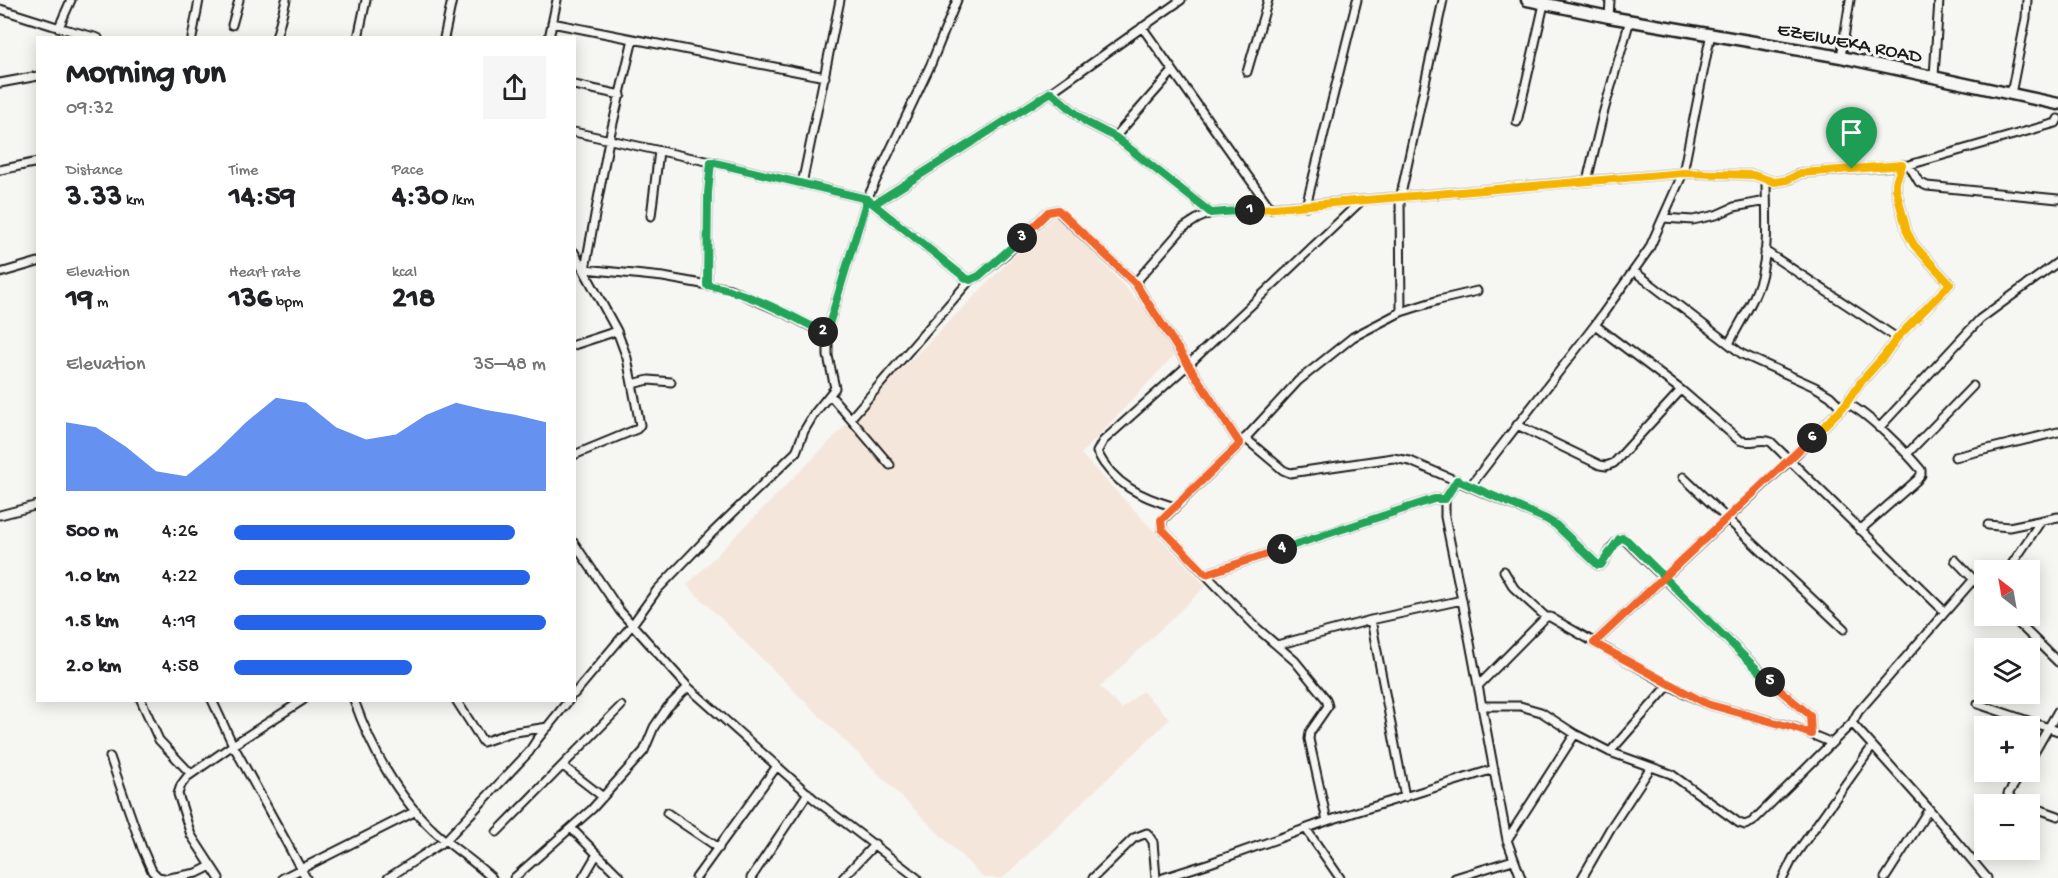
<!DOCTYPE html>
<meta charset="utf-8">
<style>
:root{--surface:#fff;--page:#f6f6f6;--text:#202124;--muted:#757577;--accent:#2563eb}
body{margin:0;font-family:"Gochi Hand",sans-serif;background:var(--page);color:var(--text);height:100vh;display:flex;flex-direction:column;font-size:22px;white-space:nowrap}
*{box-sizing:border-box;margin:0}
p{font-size:20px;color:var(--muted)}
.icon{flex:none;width:33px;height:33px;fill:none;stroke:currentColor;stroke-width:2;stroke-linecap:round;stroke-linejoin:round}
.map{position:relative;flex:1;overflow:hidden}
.sheet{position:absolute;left:36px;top:36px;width:540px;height:666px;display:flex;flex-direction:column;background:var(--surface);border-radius:0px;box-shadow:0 3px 15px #0003}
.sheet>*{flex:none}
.needle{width:39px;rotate:329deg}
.tools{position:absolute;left:1974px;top:560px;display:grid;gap:12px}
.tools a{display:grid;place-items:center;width:66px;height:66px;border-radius:0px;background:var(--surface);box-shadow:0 3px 15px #0003;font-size:30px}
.pin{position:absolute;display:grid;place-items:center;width:51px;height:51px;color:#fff;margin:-62px -26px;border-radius:50% 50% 50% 0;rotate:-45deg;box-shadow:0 0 6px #0007}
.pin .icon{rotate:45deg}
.km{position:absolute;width:30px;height:30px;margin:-15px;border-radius:50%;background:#222;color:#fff;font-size:16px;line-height:30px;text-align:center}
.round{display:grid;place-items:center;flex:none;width:63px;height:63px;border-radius:0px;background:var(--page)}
.overview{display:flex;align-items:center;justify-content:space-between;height:102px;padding:0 30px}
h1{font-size:33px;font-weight:800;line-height:45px}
.figures{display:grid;grid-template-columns:repeat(3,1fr);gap:9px;height:102px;padding:6px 30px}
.figures div{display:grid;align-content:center}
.figures b{font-size:30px;font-weight:800}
.figures small{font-size:16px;font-weight:400}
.figures p{font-size:16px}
.chart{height:168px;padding:12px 30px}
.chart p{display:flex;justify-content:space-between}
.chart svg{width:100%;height:108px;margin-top:6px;fill:var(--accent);opacity:.7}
ul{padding:0 30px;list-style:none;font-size:20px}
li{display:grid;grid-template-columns:96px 72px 1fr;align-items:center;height:45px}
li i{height:15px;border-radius:8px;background:var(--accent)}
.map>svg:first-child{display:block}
.built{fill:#f5e6db}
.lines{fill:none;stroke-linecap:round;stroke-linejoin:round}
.minor-casing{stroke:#1c1c1c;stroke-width:11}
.secondary-casing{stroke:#1c1c1c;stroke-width:15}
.minor{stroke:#f6f6f2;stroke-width:7}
.secondary{stroke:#f6f6f2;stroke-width:10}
.split-1-casing{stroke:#fff;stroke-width:12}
.split-2-casing{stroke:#fff;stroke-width:12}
.split-3-casing{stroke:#fff;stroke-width:12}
.split-4-casing{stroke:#fff;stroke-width:12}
.split-5-casing{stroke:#fff;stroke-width:12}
.split-6-casing{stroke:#fff;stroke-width:12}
.split-7-casing{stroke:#fff;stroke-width:12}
.split-1{stroke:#f5b400;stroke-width:8}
.split-2{stroke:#22a559;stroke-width:8}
.split-3{stroke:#22a559;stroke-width:8}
.split-4{stroke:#f0652b;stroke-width:8}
.split-5{stroke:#22a559;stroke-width:8}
.split-6{stroke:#f0652b;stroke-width:8}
.split-7{stroke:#f5b400;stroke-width:8}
.labels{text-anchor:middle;stroke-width:6;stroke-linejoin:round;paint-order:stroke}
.street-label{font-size:20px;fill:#1c1c1c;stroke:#f6f6f2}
</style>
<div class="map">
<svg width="2058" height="878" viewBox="0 0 2058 878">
<rect width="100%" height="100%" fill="#f6f6f2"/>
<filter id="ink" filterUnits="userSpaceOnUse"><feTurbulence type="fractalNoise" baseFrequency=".0167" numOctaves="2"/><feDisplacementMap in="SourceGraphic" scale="12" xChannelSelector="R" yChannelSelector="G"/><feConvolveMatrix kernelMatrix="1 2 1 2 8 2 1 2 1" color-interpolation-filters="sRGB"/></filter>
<g filter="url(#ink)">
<path class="built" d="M1057,213L1181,348L1081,454L1206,586L1100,687L1122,709L1142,691L1170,719L1003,878H984L687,585Z"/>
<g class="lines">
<g class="minor-casing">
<path id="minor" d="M0,9L57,27L98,38
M1609,17L1610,0
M552,23L825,77
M232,25L239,0
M59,27L71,0
M1142,27L1271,209
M192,38L199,0
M276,38L286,0
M358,38L366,0
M444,38L452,0
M549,38L557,0
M633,39L609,140L585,269L663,277L730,289L785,313L828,335
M1841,57L1850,0
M1247,72L1268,0
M1934,76L1939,0
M0,83L38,76
M574,85L621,95
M1051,92L1086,122L1115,137L1211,213
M2011,94L2026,18L2027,0
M1517,122L1544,4
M574,132L729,166L867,199L931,64L957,0
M1115,137L1173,71
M1909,165L1919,182L1927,186L2058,199
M0,170L38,162
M1587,181L1603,114L1630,20
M802,184L840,0
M874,204L1051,92L1181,0
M1306,206L1357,0
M651,216L659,151
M1663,218L1693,220L1716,215L1734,207L1766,201
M1765,251L1897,338
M574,252L617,331L574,345
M1635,272L1742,354L1815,387L1830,396L1842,408
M0,273L38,262
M1135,283L1183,228L1197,219L1211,213L1683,173L1753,175L1775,182L1787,180L1801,173L1909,165L2038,128L2056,123L2058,119
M707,285L708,193L711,162
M1401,312L1400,199L1443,0
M1595,325L1681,390L1739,440C1750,445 1761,437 1771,442L1945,612
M1729,344C1740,321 1757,298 1762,273C1769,243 1766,210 1766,180
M632,384L649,380L671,382
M830,395L890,465
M1845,405L1860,383L1884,356L1897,338L1950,284L1914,245L1907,232L1896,189V182L1902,165
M851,418L970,280L979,276L1009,251L1048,212L1057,210L1135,283L1240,444
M1517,425L1600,465L1606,466L1614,463L1681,390
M1879,428L1980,319L2058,262
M1245,438L1283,470L1290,473L1393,458L1410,461L1546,519L1556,525L1598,565H1601C1609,557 1611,542 1623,538L1777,688L1810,715L1811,734
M1907,454L1973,386
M574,455L637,429L640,425L627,358L617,331
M1955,457L2058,432
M1683,477L1844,629
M1457,480L1445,499V517L1462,600L1507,840L1521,878
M1471,485L1595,325L1649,249L1683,173L1711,33
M1175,507C1141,497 1114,485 1097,452L1103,441L1188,365L1360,202
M0,515L38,505
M1988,525L2009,527L2058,517
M574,543L620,611L688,687L814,799L917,878
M1955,560L1984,590
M2008,570L2041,521
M1504,571L1514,588L1546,617H1550L1669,685L1707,704L1796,728L1832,743
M1206,574L1434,499H1445
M2010,615L2058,662
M1371,620L1405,797
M1594,643L1790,460L1845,405L1848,404C1868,413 1907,453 1921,470V475L1917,480L1860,530
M1277,645L1371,620L1462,600
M1478,686L1546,617
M574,694L632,625L657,590L711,534L796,452L804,431L814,414L835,388L828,356V328L867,199L964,277L970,280
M141,700L159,740L191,774
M212,700L233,745L306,878
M354,700C371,748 397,796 434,831C453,848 474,861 492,878
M456,700L483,742L509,733L548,727
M1978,704L2058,731
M1482,706H1520L1541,712L1575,734L1610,752L1671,774L1739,823L1745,825L1752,822L1852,723L1858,712L1974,579
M1852,723L1929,809L1987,878
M1610,752L1669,685
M110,757L142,848L152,871L158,877L164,878
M2030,760L2058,711
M563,766L603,797
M2023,771L2008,794L2012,800L2025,804
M2030,806L2058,816
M667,813L719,848
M1327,821L1309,739L1310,732L1328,706L1326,699L1295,661L1258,629L1162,529V520L1240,444L1298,381L1353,337L1401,312L1439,300L1477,291
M571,828L621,878
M1306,829L1340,878
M497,832L621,706
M1507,840L1575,734
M169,878L197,873L211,866
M219,878L191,835L178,794L181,785L187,777L233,745L303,700
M283,878L416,811
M388,878L446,840L529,752L536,741L569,700
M514,878L592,809L644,751L654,727L667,708L688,687
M583,878L597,854
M696,878L777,766
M751,878L808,793
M843,878L875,844
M1093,878L1134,838L1147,833L1153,842L1156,878
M1163,878L1210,863L1327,821L1494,769
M1455,878L1513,860
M1582,878L1610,829L1651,767
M1783,878L1793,858L1872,747
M1885,878L1929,809"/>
</g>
<g class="secondary-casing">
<path id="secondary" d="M1527,0L1609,17L1841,57L2058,104"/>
</g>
<use href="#minor" class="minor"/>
<use href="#secondary" class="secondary"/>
</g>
</g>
<g class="lines" filter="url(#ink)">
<g class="split-1-casing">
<path id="split-1" d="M1250,210L1683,173L1753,175L1775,182L1787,180L1801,173L1852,169"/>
</g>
<g class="split-2-casing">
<path id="split-2" d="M823,332L828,335V328L867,199L874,204L1051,92L1086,122L1115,137L1211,213L1250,210"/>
</g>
<g class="split-3-casing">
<path id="split-3" d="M823,332C786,313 748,292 707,285L708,193L711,162L867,199L964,277L970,280L979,276L1022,238"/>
</g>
<g class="split-4-casing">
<path id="split-4" d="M1022,238L1048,212L1058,210L1135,283L1240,444L1161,520L1162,529L1206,574L1282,549"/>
</g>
<g class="split-5-casing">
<path id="split-5" d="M1282,549L1434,499H1445L1457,480L1546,519L1556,525L1598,565H1601L1619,539L1623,538L1628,541L1770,682"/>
</g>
<g class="split-6-casing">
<path id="split-6" d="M1770,682L1810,715L1811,734L1791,727L1707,704L1594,643L1812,438"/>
</g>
<g class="split-7-casing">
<path id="split-7" d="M1812,438L1845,405L1860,383L1884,356L1897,338L1950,284L1914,245L1907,232L1896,189V182L1902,165L1852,169"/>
</g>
<use href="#split-1" class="split-1"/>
<use href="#split-2" class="split-2"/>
<use href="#split-3" class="split-3"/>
<use href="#split-4" class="split-4"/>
<use href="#split-5" class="split-5"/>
<use href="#split-6" class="split-6"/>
<use href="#split-7" class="split-7"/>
</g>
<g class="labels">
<g class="street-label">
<text transform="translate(1850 41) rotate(11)" y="7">EZEIWEKA ROAD</text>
</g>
</g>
</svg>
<div class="tools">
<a><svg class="needle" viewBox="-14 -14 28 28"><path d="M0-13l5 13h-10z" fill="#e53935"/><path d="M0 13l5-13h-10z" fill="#757577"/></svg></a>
<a><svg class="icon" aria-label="layers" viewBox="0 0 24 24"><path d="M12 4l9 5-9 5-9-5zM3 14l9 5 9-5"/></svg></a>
<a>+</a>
<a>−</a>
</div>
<div class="pin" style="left:1852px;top:169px;background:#1e9e55"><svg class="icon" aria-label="arrive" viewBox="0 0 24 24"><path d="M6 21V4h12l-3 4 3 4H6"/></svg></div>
<b class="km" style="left:1250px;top:210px">1</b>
<b class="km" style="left:823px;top:332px">2</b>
<b class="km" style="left:1022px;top:238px">3</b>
<b class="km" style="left:1282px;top:549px">4</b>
<b class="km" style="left:1770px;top:682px">5</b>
<b class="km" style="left:1812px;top:438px">6</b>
<section class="sheet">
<div class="overview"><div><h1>Morning run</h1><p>09:32</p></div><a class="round"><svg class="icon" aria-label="share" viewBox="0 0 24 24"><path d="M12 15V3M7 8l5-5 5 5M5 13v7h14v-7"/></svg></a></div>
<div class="figures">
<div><p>Distance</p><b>3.33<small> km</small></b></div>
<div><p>Time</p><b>14:59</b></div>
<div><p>Pace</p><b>4:30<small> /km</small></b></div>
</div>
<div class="figures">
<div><p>Elevation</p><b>19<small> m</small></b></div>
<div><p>Heart rate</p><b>136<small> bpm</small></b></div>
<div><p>kcal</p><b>218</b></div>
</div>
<div class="chart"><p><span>Elevation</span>35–48 m</p>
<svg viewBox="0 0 160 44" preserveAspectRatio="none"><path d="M0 44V16L10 18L20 26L30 36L40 38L50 28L60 16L70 6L80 8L90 18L100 23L110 21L120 13L130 8L140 11L150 13L160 16V44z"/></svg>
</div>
<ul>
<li><b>500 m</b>4:26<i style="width:90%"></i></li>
<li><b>1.0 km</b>4:22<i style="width:95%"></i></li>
<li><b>1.5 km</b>4:19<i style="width:100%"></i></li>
<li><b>2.0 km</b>4:58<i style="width:57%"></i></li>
</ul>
</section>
</div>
